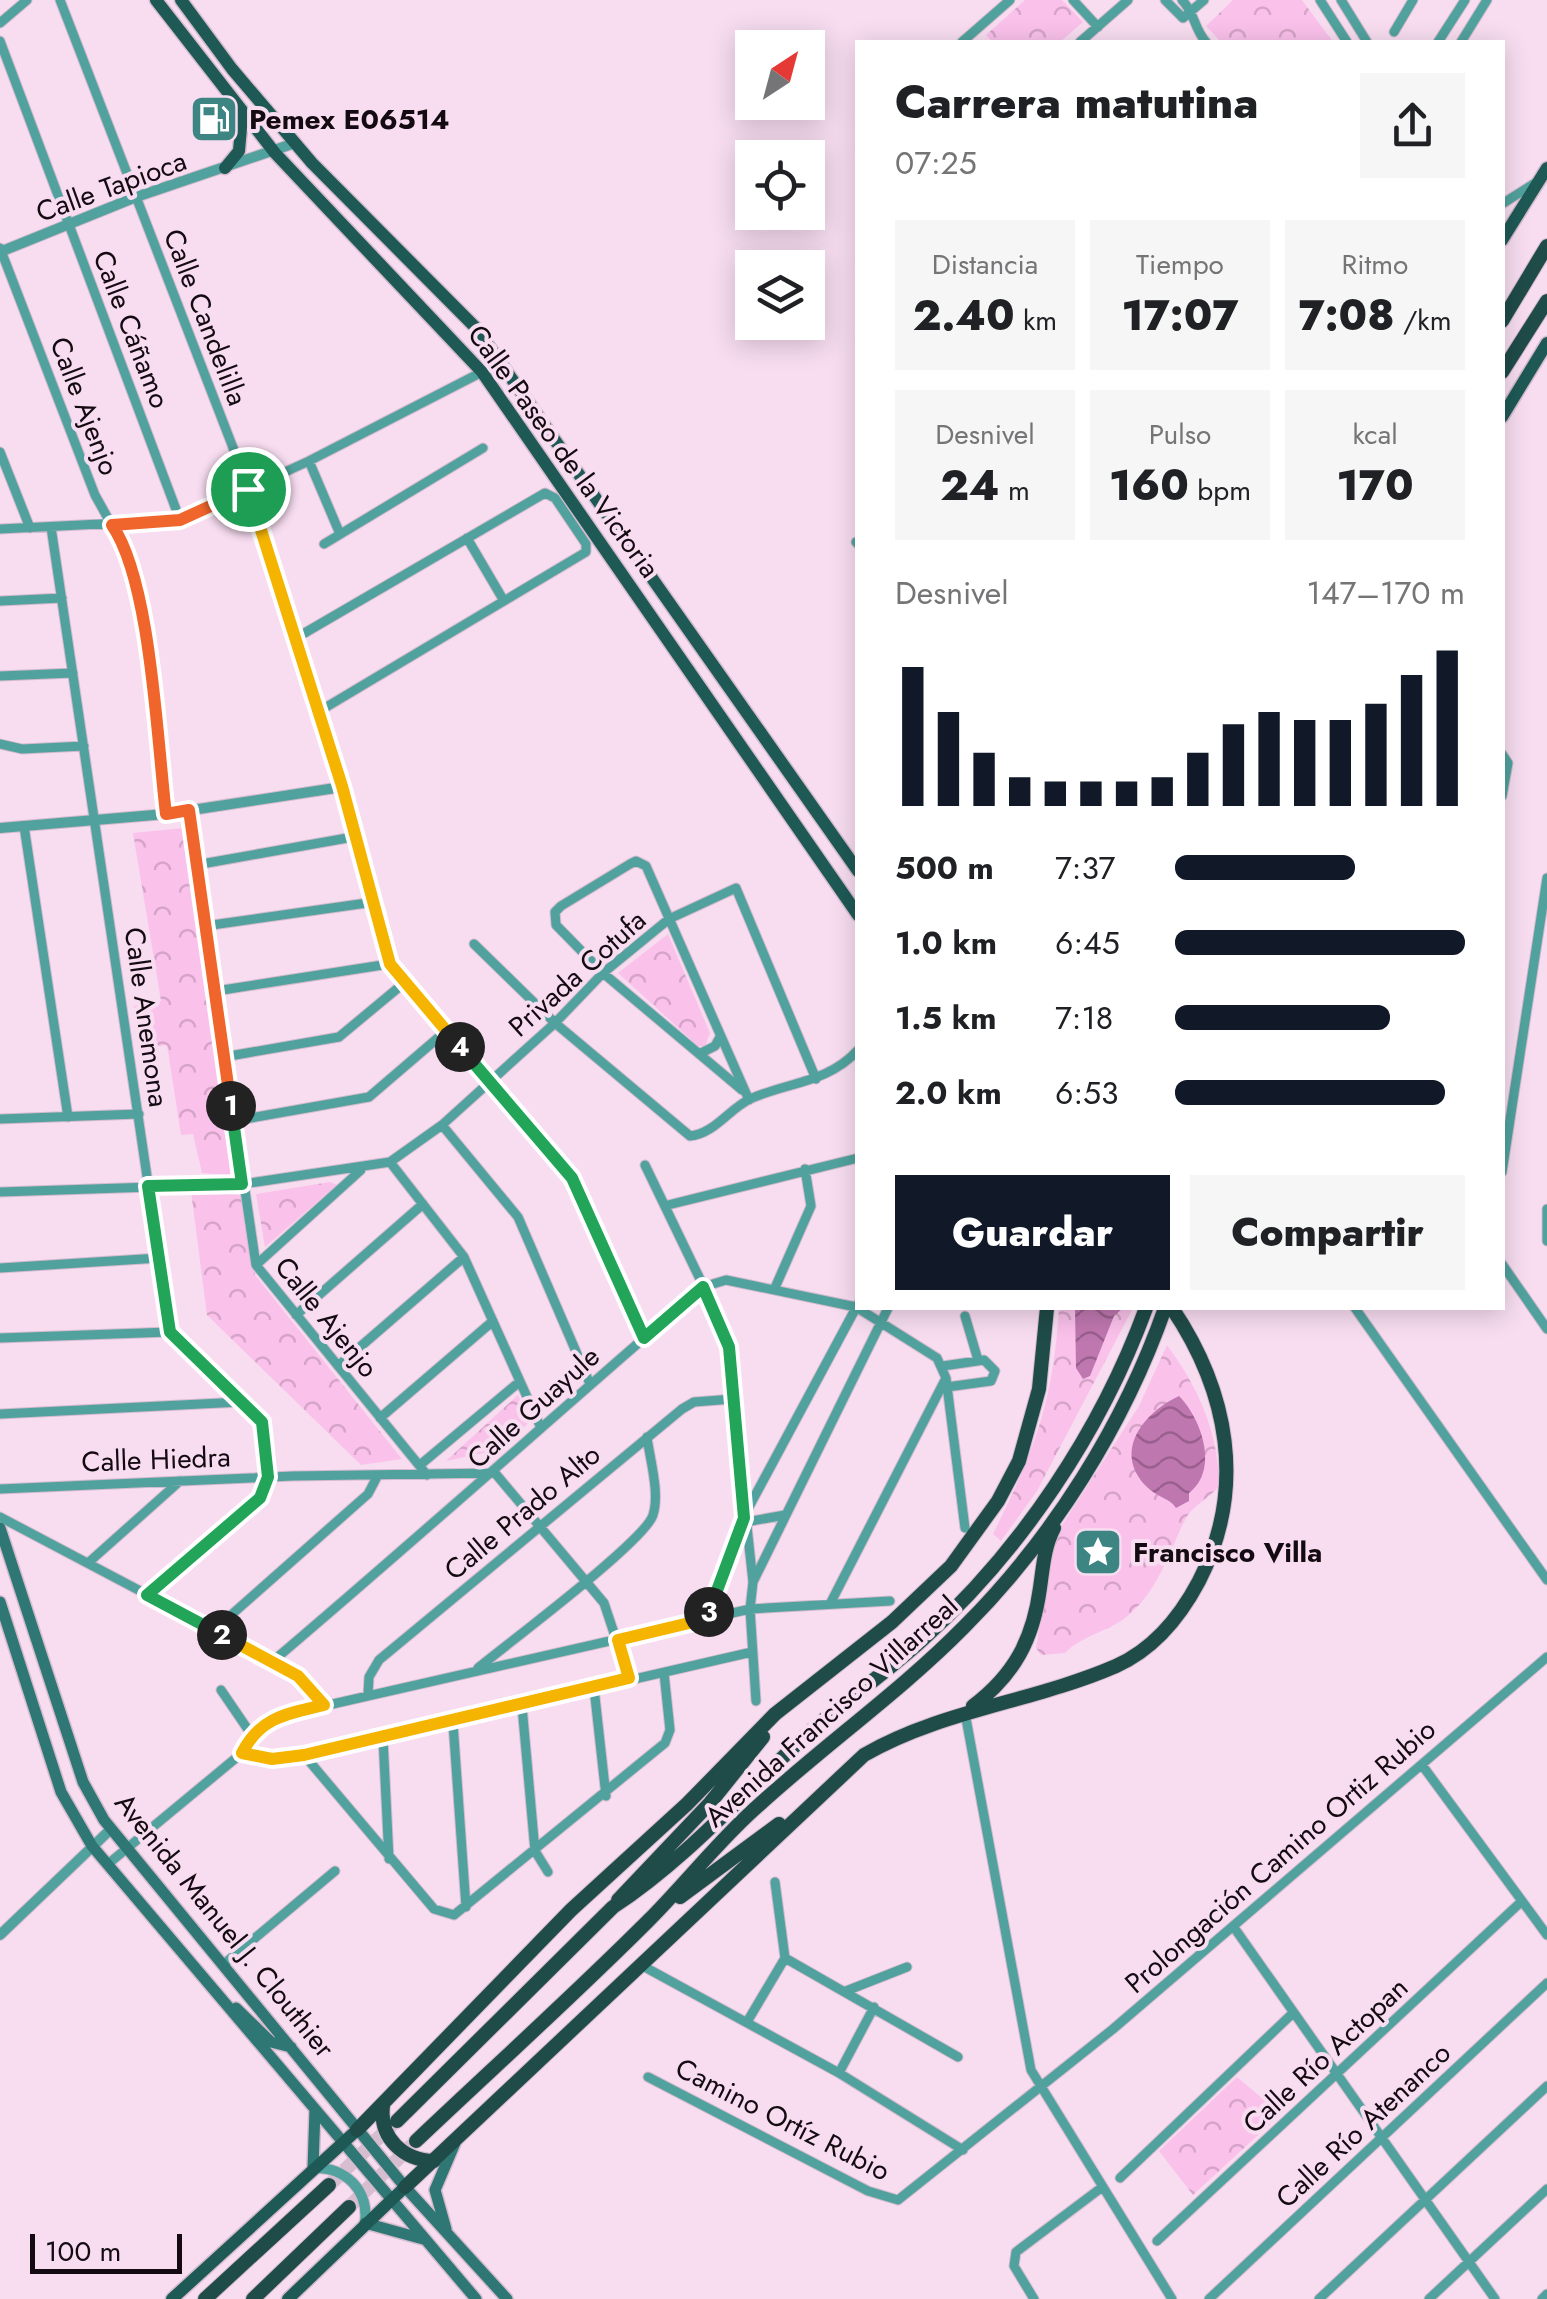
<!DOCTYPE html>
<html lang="es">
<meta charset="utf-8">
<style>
:root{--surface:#fff;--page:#f6f6f6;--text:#202124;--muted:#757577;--accent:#111827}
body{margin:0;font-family:Jost,sans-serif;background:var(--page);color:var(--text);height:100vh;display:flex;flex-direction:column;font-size:38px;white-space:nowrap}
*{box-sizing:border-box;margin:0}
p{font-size:32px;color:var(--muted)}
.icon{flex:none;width:55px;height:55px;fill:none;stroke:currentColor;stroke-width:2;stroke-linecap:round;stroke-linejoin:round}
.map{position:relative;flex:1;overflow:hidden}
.details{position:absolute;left:855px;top:40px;width:650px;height:1270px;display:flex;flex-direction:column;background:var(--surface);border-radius:0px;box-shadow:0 5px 25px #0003}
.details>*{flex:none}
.needle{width:65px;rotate:36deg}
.buttons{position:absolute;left:735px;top:30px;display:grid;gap:20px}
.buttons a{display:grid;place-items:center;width:90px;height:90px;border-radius:0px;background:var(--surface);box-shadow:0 5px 25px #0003;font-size:50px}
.scale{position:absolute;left:30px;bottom:25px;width:152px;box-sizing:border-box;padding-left:10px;border:5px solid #140b12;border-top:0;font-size:28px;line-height:35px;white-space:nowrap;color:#140b12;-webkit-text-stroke:8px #f8ddf1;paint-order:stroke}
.pin{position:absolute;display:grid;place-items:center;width:85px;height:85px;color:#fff;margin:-42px;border:5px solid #fff;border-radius:50%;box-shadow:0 2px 10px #0007}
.km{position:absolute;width:50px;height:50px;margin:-25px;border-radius:50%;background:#222;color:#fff;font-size:28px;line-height:50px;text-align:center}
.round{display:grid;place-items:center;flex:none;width:105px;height:105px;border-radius:0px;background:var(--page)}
.head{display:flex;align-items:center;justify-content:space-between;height:170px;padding:0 40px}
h1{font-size:45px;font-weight:800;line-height:75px}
.figures{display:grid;grid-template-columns:repeat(3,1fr);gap:15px;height:170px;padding:10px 40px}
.figures div{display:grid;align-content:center;border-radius:0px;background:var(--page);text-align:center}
.figures b{font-size:42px;font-weight:800}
.figures small{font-size:28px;font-weight:400}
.figures p{font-size:28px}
.chart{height:280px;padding:20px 40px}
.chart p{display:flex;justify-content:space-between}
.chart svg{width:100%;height:180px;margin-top:10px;stroke:var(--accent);stroke-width:6}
.cta{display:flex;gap:20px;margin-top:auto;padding:20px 40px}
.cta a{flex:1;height:115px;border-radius:0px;background:var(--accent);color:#fff;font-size:40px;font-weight:800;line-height:115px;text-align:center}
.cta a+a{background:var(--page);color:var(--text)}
ul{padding:0 40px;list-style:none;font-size:32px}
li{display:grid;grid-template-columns:160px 120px 1fr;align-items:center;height:75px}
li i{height:25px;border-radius:12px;background:var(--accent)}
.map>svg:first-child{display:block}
.park{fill:url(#park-crowns)}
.water{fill:url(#water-waves)}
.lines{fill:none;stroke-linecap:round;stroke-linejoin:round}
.trunk-tunnel{stroke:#d6bed0;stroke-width:14;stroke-dasharray:14 7;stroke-linecap:butt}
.minor-casing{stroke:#d4bbcd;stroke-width:11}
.tertiary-casing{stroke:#d4bbcd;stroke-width:12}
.secondary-casing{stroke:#d4bbcd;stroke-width:14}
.primary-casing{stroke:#d4bbcd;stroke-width:15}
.trunk-casing{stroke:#d4bbcd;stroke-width:16}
.minor{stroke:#51a29e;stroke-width:9}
.tertiary{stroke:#51a29e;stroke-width:10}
.secondary{stroke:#2e7774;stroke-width:11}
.primary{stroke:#1e5956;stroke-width:12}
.trunk{stroke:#1f4b48;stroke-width:14}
.split-1-casing{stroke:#fff;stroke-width:20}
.split-2-casing{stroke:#fff;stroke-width:20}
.split-3-casing{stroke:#fff;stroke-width:20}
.split-4-casing{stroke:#fff;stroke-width:20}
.split-5-casing{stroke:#fff;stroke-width:20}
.split-1{stroke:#f0652b;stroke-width:12}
.split-2{stroke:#22a559;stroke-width:12}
.split-3{stroke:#f5b400;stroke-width:12}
.split-4{stroke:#22a559;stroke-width:12}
.split-5{stroke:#f5b400;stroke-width:12}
.labels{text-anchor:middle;stroke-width:8;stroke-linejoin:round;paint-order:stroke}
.poi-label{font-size:28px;font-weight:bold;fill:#140b12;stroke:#f8ddf1;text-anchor:start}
.street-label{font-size:28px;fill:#140b12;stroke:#f8ddf1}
</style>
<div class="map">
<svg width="1547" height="2299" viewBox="0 0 1547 2299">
<defs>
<pattern id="park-crowns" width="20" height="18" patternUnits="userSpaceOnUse" patternTransform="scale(2.5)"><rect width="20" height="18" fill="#fac1eb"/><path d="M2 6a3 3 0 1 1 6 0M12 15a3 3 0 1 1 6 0" fill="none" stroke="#d5a4c8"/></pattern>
<pattern id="water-waves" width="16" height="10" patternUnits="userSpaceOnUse" patternTransform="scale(2.5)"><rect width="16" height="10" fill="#bf77af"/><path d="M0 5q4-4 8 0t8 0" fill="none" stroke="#9a608d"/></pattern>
</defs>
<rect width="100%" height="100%" fill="#f8ddf1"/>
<path class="park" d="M1025,0H1062L1083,22L1060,42H992L986,35Z
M1233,0H1302L1333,42H1221L1206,26Z
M183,828L237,1176L202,1173L193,1134L181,1135L167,1045L140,1049L134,1006L161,1001L133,833Z
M668,934L710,1033L705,1046H698L618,973Z
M330,1182L337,1185L265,1247L256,1194Z
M191,1191L241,1195L255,1275L402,1459L361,1465L207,1315Z
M1059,1308H1133L1037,1491L1001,1541L993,1534C1035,1449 1053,1403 1059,1308Z
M1167,1345C1198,1387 1219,1433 1219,1486C1210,1498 1193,1505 1186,1518C1169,1551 1160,1587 1131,1613C1111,1632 1083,1634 1065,1653L1041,1655L1036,1648L1055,1536L1139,1406Z
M518,1395L531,1421L497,1450L446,1461Z
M1237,2077L1281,2114L1193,2195L1159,2151Z"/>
<path class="water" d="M1075,1308H1123L1114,1316L1090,1376L1083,1379L1076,1368Z
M1179,1396C1201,1418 1220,1470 1189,1493V1501L1176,1508C1171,1499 1157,1497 1147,1487C1112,1452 1143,1413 1179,1396Z"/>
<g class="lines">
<path class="trunk-tunnel" d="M329,2185L393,2124
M349,2207L412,2145"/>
<g class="minor-casing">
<path id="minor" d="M60,0L249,489L342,787L389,964L572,1178L644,1338
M1073,0L1098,27
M1165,0L1183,18
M1182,0C1195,13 1194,29 1206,42
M1320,0L1347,42
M1341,0L1367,42
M1183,18L1204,0
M0,23L27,0
M1394,32L1413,0
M0,41L180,520
M962,42L1010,0
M1080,42L1128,0
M1438,42L1465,0
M1461,42L1487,0
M1502,204L1535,183
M0,248L95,495L130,558L141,610L166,814
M0,452L30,528
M309,461L340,534
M51,527L170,1332C210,1371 301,1434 261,1498L147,1595
M0,529L180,520L309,461L482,372
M467,538L504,601
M856,542L858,544
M324,544L483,448
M0,601L62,598
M296,638L545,493L555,498L586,544V552L318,712
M0,676L73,673
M0,744L22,749L84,746
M1502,754L1508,763L1502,796
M189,810L256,1265L427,1475
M24,826L68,1117
M196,865L353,837
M205,926L374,902
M474,944L555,1023L690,1136C714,1134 729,1109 750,1099C788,1082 828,1083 858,1050
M216,991L389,964
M699,1054L715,1046L720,1037
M224,1057L339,1037L404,983
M742,1090L603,973L556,925L555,912L561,906L630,864L636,861L646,866L749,1100
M0,1119L139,1114
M234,1121L369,1097L446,1031
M442,1125L518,1217L590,1384
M390,1162L464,1257L541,1428
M645,1165L726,1333L753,1582
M1502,1172L1547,878
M0,1192L243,1184L390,1162L442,1125L555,1023L603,973L669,919L736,888L816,1079
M668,1205L858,1158
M1547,1209V1241
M1502,1264L1547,1329
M256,1265L361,1170
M0,1268L159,1258
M774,1290L811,1206L805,1169
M1355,1308L1547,1580
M296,1315L423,1204
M965,1316L978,1360
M0,1338L170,1332
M338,1366L464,1257
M943,1366L984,1360L995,1371L991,1381L947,1387
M0,1414L241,1402
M380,1418L493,1321
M420,1465L518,1383
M0,1489L293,1476L495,1473L604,1603L629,1678
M0,1517L273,1661L309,1683L324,1705
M746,1522L785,1515
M88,1563L180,1481
M830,1604L945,1380
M706,1619L743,1518L858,1304
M213,1631L368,1494L378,1475
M273,1661C418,1538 559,1411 703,1287L726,1280L856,1307L937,1358L946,1378L965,1528
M478,1668C507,1644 645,1541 653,1515C660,1493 650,1460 647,1437
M594,1688L606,1796
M221,1690L251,1734
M368,1695L369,1677L379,1660L682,1409L694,1402L733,1399
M756,1701L750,1609L753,1582L888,1308
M522,1706L535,1851L548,1872
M965,1713L1031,2070L1172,2299
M453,1723L466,1907
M383,1738L389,1859
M242,1753L272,1759L304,1755L752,1652
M304,1755L434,1909L454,1915L665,1743L670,1730L664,1673
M1422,1765L1547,1935
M108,1864L242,1753L259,1726L280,1716L750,1609L890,1601
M775,1882L785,1958L958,2057
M1233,1926L1495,2299
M224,1964L335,1871
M641,1965L839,2073L963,2150
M846,1991L907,1967
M747,2022L785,1958
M839,2073L874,2007
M648,2077L868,2191L898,2200L1113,2029L1547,1657
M1120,2178L1293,2013
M1157,2241L1522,1901
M1034,2299L1014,2266L1016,2252L1101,2188
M1209,2299L1547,1983
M1319,2299L1547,2086
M1429,2299L1547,2189
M1542,2299L1547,2294"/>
</g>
<g class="tertiary-casing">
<path id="tertiary" d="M0,252L136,197L295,143
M0,828L166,814L342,787
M0,1935L111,1829
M313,2168C346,2167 369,2190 365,2223"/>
</g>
<g class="secondary-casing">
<path id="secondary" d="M0,1528L83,1782L104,1820L405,2187L507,2299
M0,1602L61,1792L92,1846L476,2299
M236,2008L271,2042L291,2047
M313,2168L315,2109
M365,2223L423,2239
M446,2229L435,2190L455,2143"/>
</g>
<g class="primary-casing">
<path id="primary" d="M156,0L275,153L482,372L858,915
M181,0L232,69L312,163L476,328L858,871
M225,168L239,151L242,116
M1502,240L1547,168
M1502,417L1547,343
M172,2299L357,2130
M288,2299L405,2187"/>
</g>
<g class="trunk-casing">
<path id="trunk" d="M1502,321L1547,246
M1502,372L1547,301
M973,1706C1014,1675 1033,1640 1040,1588C1043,1568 1044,1547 1054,1528
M680,1897L779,1824
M618,1900L710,1803L763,1737
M383,2106C379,2138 403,2160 434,2161
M397,2121L613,1907C682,1862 740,1797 800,1741C839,1704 884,1675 923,1639C1021,1551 1101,1431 1146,1308
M357,2130L571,1910L687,1804L775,1714L892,1622L951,1566L998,1501L1019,1461L1039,1389L1047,1308
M416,2141C493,2068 573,1996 648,1921C682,1887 712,1849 747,1816C817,1750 897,1695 964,1627C1053,1538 1124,1425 1165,1308
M405,2187L864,1755C942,1710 1033,1702 1116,1666C1154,1649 1180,1617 1199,1581C1247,1488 1228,1391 1172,1308
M205,2299L329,2185
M253,2299L349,2207"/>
</g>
<use href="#minor" class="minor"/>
<use href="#tertiary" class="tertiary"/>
<use href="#secondary" class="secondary"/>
<use href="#primary" class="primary"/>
<use href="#trunk" class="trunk"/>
</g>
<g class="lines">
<g class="split-1-casing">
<path id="split-1" d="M231,1106L189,810L166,814C157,741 151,581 112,525L180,520L248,489"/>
</g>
<g class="split-2-casing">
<path id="split-2" d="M222,1635L147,1595L260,1498L268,1477L262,1422L170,1332L148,1186L242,1184L231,1106"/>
</g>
<g class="split-3-casing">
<path id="split-3" d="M222,1635L298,1676L324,1705C287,1714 260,1717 242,1753L272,1759L304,1755L629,1678L618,1640L706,1619L709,1612"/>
</g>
<g class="split-4-casing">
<path id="split-4" d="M460,1047L572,1178L644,1338L703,1287L729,1347L744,1518L709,1612"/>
</g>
<g class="split-5-casing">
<path id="split-5" d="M248,489L342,786L390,964L460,1047"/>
</g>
<use href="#split-1" class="split-1"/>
<use href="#split-2" class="split-2"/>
<use href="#split-3" class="split-3"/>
<use href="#split-4" class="split-4"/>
<use href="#split-5" class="split-5"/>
</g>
<defs>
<g id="fuel-square" transform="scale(2.5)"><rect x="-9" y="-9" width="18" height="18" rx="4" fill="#3d8582" stroke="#f8ddf1"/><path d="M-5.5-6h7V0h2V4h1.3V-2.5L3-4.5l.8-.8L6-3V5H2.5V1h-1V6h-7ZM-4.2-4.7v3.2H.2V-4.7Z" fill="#fff"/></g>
<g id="sight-square" transform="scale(2.5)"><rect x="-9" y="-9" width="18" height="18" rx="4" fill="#3d8582" stroke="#f8ddf1"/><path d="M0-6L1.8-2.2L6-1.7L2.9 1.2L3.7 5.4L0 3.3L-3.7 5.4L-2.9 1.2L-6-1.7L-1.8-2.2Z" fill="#fff"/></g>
</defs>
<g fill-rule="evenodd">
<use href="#fuel-square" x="214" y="119"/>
<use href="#sight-square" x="1098" y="1552"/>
</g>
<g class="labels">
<g class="poi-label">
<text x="249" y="129">Pemex E06514</text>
<text x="1133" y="1562">Francisco Villa</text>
</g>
<g class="street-label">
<text transform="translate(111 186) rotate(-20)" y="10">Calle Tapioca</text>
<text transform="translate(206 317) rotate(69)" y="10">Calle Candelilla</text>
<text transform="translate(132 329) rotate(69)" y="10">Calle Cáñamo</text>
<text transform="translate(85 406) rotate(69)" y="10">Calle Ajenjo</text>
<text transform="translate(564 451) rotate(54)" y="10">Calle Paseo de la Victoria</text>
<text transform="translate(577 973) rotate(-42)" y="10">Privada Cotufa</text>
<text transform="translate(147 1017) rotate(82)" y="10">Calle Anemona</text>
<text transform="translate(327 1317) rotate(51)" y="10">Calle Ajenjo</text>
<text transform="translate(533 1407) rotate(-42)" y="10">Calle Guayule</text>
<text transform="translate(156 1459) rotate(-2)" y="10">Calle Hiedra</text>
<text transform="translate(522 1512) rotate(-40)" y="10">Calle Prado Alto</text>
<text transform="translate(831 1711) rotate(-42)" y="10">Avenida Francisco Villarreal</text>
<text transform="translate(1280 1856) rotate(-41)" y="10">Prolongación Camino Ortiz Rubio</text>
<text transform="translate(225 1925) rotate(51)" y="10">Avenida Manuel J. Clouthier</text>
<text transform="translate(1325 2055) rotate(-43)" y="10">Calle Río Actopan</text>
<text transform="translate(783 2119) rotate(27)" y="10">Camino Ortíz Rubio</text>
<text transform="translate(1363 2125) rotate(-43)" y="10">Calle Río Atenanco</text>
</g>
</g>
</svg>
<div class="buttons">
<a><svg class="needle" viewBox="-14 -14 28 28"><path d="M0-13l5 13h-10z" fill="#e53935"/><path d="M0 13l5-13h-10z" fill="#757577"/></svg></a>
<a><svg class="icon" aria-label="locate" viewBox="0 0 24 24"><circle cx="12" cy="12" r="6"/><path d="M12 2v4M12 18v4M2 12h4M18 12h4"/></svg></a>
<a><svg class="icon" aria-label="layers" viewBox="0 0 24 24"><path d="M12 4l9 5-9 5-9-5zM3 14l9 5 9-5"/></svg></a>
</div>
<div class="scale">100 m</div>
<div class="pin" style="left:248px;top:489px;background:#1e9e55"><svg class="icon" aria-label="arrive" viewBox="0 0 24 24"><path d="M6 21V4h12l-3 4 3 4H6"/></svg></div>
<b class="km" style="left:231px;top:1106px">1</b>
<b class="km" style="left:222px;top:1635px">2</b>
<b class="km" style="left:709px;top:1612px">3</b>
<b class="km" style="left:460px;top:1047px">4</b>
<section class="details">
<div class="head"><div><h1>Carrera matutina</h1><p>07:25</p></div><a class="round"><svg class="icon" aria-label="share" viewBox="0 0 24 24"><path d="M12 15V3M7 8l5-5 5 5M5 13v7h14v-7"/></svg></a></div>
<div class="figures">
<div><p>Distancia</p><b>2.40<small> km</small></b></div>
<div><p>Tiempo</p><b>17:07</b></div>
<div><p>Ritmo</p><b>7:08<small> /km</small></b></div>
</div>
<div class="figures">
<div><p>Desnivel</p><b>24<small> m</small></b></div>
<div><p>Pulso</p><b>160<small> bpm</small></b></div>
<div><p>kcal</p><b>170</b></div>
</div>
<div class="chart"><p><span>Desnivel</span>147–170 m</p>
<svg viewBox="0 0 160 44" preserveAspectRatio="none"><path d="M5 44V10M15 44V21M25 44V31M35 44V37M45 44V38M55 44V38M65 44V38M75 44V37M85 44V31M95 44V24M105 44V21M115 44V23M125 44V23M135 44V19M145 44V12M155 44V6"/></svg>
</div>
<ul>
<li><b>500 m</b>7:37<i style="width:62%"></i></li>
<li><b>1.0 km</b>6:45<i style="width:100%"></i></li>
<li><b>1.5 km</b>7:18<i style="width:74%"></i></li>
<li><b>2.0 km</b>6:53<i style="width:93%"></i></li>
</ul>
<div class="cta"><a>Guardar</a><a>Compartir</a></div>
</section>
</div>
